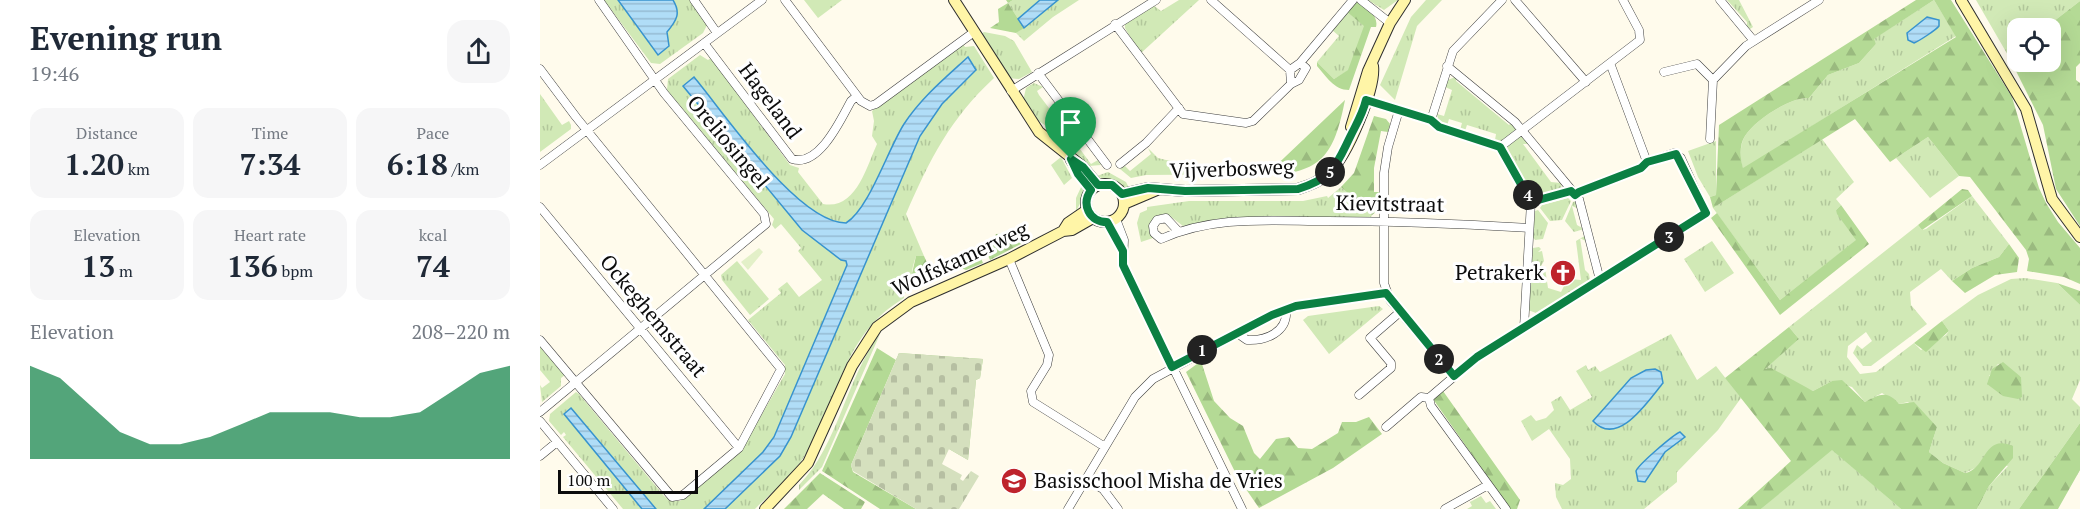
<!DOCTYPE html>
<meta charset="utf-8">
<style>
:root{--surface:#fff;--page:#f6f6f7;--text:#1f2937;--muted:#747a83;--accent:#0b8043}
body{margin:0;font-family:"PT Serif",serif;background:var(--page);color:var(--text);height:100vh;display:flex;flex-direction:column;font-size:22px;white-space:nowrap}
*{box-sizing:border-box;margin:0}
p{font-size:20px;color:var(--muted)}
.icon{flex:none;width:33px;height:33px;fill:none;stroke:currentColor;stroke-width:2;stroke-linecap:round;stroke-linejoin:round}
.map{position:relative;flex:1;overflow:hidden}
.side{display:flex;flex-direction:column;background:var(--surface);width:540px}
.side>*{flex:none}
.fabs{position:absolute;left:1467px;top:18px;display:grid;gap:12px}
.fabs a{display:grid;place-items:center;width:54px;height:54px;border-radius:12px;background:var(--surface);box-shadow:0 6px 24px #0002;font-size:30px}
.scale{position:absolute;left:18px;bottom:15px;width:140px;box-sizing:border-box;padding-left:6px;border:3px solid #0c0c0c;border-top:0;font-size:16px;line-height:21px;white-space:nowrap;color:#0c0c0c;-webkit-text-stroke:4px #fff;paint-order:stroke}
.pin{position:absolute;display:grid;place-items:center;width:51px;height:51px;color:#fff;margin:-62px -26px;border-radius:50% 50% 50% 0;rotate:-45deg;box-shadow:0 0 6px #0007}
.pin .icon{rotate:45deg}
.km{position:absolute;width:30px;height:30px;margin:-15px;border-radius:50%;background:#222;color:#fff;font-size:16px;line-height:30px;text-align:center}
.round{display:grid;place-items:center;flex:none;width:63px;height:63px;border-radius:18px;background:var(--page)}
.overview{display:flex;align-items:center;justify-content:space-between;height:102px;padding:0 30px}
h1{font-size:33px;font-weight:700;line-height:45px}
.figures{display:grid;grid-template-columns:repeat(3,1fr);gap:9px;height:102px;padding:6px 30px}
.figures div{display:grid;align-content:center;border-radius:15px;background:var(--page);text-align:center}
.figures b{font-size:30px;font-weight:700}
.figures small{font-size:16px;font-weight:400}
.figures p{font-size:16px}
.chart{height:168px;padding:12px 30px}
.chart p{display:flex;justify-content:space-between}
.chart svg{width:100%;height:108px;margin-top:6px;fill:var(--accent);opacity:.7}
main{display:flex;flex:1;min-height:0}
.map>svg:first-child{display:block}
.grass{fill:url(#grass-tufts);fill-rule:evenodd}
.forest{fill:url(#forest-firs);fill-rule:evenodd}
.cemetery{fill:url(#cemetery-stones)}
.pitch{fill:#e3f0c8}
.water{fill:url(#water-rules);stroke:#3793ce;stroke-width:1.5}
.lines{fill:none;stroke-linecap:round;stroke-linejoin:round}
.street-casing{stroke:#3f3f3f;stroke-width:9}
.secondary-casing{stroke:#2e2e2e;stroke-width:12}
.street{stroke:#fff;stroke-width:8}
.secondary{stroke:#fff5a7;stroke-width:10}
.route-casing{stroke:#fff;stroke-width:12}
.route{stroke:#0b8043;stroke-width:8}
.labels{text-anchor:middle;stroke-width:6;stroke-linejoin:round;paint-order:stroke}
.street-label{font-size:21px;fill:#0c0c0c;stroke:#fff}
.poi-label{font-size:21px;fill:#0c0c0c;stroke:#fff;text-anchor:end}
</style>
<main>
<section class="side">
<div class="overview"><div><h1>Evening run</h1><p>19:46</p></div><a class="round"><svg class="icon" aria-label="share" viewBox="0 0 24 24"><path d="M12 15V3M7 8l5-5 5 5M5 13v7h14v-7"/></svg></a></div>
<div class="figures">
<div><p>Distance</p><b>1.20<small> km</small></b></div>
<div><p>Time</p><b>7:34</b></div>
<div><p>Pace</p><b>6:18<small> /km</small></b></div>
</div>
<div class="figures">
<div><p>Elevation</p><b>13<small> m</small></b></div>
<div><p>Heart rate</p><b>136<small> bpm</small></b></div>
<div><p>kcal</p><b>74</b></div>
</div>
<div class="chart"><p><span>Elevation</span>208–220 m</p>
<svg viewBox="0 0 160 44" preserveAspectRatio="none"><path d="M0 44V6L10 11L20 22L30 33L40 38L50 38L60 35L70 30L80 25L90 25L100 25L110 27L120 27L130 25L140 17L150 9L160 6V44z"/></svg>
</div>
</section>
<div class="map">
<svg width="1540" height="509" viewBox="0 0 1540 509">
<defs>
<pattern id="grass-tufts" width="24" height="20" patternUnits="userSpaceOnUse" patternTransform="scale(1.5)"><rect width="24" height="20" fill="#d1e9b6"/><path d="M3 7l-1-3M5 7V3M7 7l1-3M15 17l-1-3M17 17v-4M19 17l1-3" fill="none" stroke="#b2c79b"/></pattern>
<pattern id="forest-firs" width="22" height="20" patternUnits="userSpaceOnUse" patternTransform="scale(1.5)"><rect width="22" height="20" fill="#b4da95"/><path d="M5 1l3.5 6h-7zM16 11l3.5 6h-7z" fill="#9aba7f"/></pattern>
<pattern id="cemetery-stones" width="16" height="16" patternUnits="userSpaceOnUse" patternTransform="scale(1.5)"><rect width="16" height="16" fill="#d5e0be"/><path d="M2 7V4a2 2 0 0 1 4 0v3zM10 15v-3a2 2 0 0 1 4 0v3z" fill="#b6bfa2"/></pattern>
<pattern id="water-rules" width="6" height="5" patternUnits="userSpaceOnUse" patternTransform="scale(1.5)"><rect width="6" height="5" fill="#b0ddf7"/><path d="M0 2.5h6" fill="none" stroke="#96bcd3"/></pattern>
</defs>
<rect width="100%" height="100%" fill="#fffbec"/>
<path class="grass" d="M64,0H78L118,55L126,39L136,5L133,0H150L167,25L163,33L120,64L111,63Z
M264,0H302L278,18Z
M473,0H500L478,19L468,3Z
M518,0H539L513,17L484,41L476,33Z
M639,0H659L600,54L585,28V23L613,5L621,11Z
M828,0H858L844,10Z
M886,0H902L877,26L855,100L840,85L871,17Z
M1187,0H1199L1213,27L1210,29L1207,26V22Z
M1394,0L1416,36L1203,169C1200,159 1199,146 1205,136C1215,120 1250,97 1269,98L1288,75L1319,63L1336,44L1333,39ZM1387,17L1391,33L1379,41L1367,33Z
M1436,0H1540V1L1505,28H1478L1477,50L1469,57Z
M807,12L825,26L809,70L794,79L777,62L799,36L792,30Z
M444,32L465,36L474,41L492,72L479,79L468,78L441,34Z
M423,44L425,47L434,46L454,78C410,119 390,159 366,214L384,256H376C372,268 370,276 374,288L364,294V298C301,336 300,399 265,455C253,476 232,492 215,509H185L240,456L251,437L380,136L402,104L436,70L428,58L377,106L320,210L307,223C258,223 185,114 154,77L144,86L262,230L301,260L306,261L307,265L234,437L223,452L164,509H116L32,409L24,414L102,509H83L23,437L26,435L24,432L21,435L9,421L10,414L36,392L39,394L124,496L130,501H140L202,449L245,374V365L208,320L241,293L238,289L247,282L259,297L282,280L258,251L261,248L241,224L235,229L232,225L234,219L127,90L128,79L160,55L168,60L171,58L250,165L259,168L258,172L283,204C316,210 326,168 337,144L332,136L334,121L332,111Z
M915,77L917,78L916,81L969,125L972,122L977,131L963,142L955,140L956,134L927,125L925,131L920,130L922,123L909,119L907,126L899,123L897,114L904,116L912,90L905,87L908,80Z
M494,83L503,87L497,91L499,95L522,125L529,123L516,133L496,119L483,101L486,88Z
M0,94L22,125L29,121L31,125V129L0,152Z
M531,124L526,130L551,164L558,160L561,165L549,166L517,141L515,135Z
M980,135L991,144H983L1011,182L1021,183L1022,191L997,199L992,195L966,148Z
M1388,137L1419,176L1390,198L1356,158Z
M1282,139L1314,182L1296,199L1301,205L1296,210L1317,240L1240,300L1173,208Z
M1176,141V195L1170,197L1158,177L1148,151Z
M608,148L618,158L626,160L727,174L606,175L591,178L580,169L585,166L590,171L611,154Z
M521,157L532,178L524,185L511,165Z
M568,172L586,182L589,188H583L557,176Z
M542,185L544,195L536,212V198Z
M801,187L832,215L831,217L686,218L643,226L630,216L623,214L612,221L613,238L601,242L597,223L600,213L607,210V207L649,201H763L787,196L788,198Z
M1432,196L1469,244L1459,257L1432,268L1412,281L1401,269L1370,292L1371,305L1387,324L1331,366H1323L1313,353L1317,345L1322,349L1332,341L1326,332L1308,346L1307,357L1320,374L1336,372L1374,343L1381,350L1406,335L1409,331L1402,321L1438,295L1471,279L1485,278L1517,283L1540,305V380L1532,399L1540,407V423L1479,509H1437L1449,486L1468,466L1442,461L1437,467L1425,473L1403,463L1389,452L1397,427L1368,402L1359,404L1342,393L1325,402L1312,387L1292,381L1273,391L1224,369L1259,339L1249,327L1378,225L1382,230L1386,229ZM1458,364L1481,377L1449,376Z
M1028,198L1031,201L1022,220L1010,221L1000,208L1002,205Z
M1037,201L1039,209L1032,206L1037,225L1044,229L1034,232L1025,221L1033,202Z
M998,210L1008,223L1003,239L995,240L993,237L995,211Z
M1046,235L1047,242L1040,238L1045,270L1049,274L1050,280L996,313L988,310L993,248L999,247L1001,249L998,252L1002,251L1004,261L1001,266L1005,268L1008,288L1021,292L1024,286L1030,285L1029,279L1041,280L1036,241Z
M1172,241L1194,273L1165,292L1144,259Z
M197,261L229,299L210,315L182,280L181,275Z
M839,306L843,309L789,354L763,320L768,316Z
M340,334L282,467L259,490V485C299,444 305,380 340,334Z
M1131,334L1157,380L1176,366L1201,398L1178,430L1137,472V482L1104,509H1022L1016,497L1015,483L1023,485L1031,479L1030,459L1009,429L992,441L981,421L991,415L996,421L1006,418L1014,410L1011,402L1021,396L1030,410L1052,397L1036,371L1046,365L1048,370L1055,366L1060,372Z
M0,346L25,375L21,378V386L2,402L0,385L2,388L10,382L0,370Z
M1292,449L1361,509H1221L1281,457Z
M941,496L946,503L950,501L956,509H927L932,506L930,502Z"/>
<path class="forest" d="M466,0H473L468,3L484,28L476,33L450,28L459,22L458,9L468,3Z
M1376,0H1411L1472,97L1499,188L1506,203L1518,222L1540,248V284L1524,277L1487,271L1489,259L1486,250L1430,177L1419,176L1388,137L1350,162L1315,119L1173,208L1170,197L1176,195L1179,125ZM1394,0L1416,37L1203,168C1200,158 1199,145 1205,136C1215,120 1250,97 1269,98L1288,75L1319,63L1336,44L1334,39Z
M818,1C826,8 839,15 836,27H831L809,90C794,90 786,76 777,66V62L794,79L808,70L824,26L807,12Z
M1540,1V63L1536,67V80L1540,83V226L1516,189L1503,125L1469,57L1477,50L1478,62H1510V28H1505Z
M805,100C795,150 784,175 727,174Z
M834,116L846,119L850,124L848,132L841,131L834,168V192H841V208L832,215L801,187L814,173Z
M1422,189L1428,190L1432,196L1382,230L1378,225Z
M1301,205L1329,244L1240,315L1171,218L1177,213L1240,300L1316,240L1297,214L1296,210Z
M475,233L479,235L481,244L450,260L444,247L452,243L456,234Z
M1469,244L1479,258L1477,272L1455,275L1425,293L1412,281L1432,268L1459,257Z
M376,256H384L393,276L440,256L443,263L426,270L421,268L374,288L371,278Z
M1517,283L1540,291V305Z
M1402,321L1409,331L1386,352L1374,343Z
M1249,327L1259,339L1225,369L1231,368L1273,391L1292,381L1302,380L1325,402C1339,394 1348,390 1359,404L1374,402L1397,427L1389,452L1403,463L1425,473C1447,469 1443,433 1473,446V458L1449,486L1437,509H1361L1292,450L1221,509H1198L1251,461L1185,378Z
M337,348L356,360L359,353L443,359L440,378L436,380L428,460L409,449L356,360L311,465L313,472L376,509H340L282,471Z
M661,361L674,401L690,418L703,426L714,453L720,459L736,439L749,437L758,448L772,449L798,433L802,422H816L829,417L842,434L793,468L719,508L697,476L646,372Z
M1463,362L1481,377L1482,397L1478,399L1463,396L1447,384L1452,369Z
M903,391L980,500L977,509H970L893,399Z
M1540,423V470L1518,509H1479Z
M280,473L325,502L321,509H304L283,494L267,509H244Z"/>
<path class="cemetery" d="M359,353L443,359L440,378L436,380L428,460L409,449L402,464L422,475L420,479L423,481L431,471L439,476L419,509H376L313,471L311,465Z"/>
<path class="pitch" d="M219,248L223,252L208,270L201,262Z"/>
<path class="water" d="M78,0H133C141,13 137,20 127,32L129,46L118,55Z
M500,0H518L484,28L478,19Z
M1387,17L1399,20V26C1396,30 1379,41 1374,43L1368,40L1367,33Z
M428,57L436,70L402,104L380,136L251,437L240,456L185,509H164L223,452L234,437L307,265L306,261L301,260L262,230L143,86L154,77C185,114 258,223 306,223C329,209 348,149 364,124C381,98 405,78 428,57Z
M1115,369L1121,372L1123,383C1108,401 1078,448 1053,421L1091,378L1106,370Z
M31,408L116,509H102L24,414Z
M1140,432L1145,437L1125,452L1105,482L1098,481L1096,471C1099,464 1133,435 1140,432Z"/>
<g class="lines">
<g class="street-casing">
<path id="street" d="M154,0L177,33
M245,0L321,101L330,106L336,104L434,32
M671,0L750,70
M821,0L850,23
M975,0L1046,82
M1180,0L1214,41
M575,24L643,114L706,123L713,121L751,84L750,70L760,63L813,0
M164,43L252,159C279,168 301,119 311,101L317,96
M1070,63L1107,162
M907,66L975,122L1039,199L1060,280
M0,69L36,117L241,369L199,448L143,495L132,497L0,340
M1124,72L1157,64L1173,80
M498,73L567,165
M751,84L759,80L766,68L760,63
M471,91L616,0
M824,99L891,120L899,127L960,147L991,202L984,328
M859,110L848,147L844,173V283L850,300L914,376
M891,120L913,51L962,0
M1170,139L1173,80L1206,46L1279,0
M960,147L1100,40L1099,30L1083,0
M580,164L606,143L639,108
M0,165L222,0
M991,202L1031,191
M0,207L199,448
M576,219L584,240L583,265L702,509
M567,222L583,251
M638,231L626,218L617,220L613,226L614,233L621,239C674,215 730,221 788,221C855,221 922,224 989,228
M469,259L509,355L507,365L491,391L493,402L565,447
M697,333L707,340C726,341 748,332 746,310
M819,395L851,368V363L830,338L860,312
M889,398L891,406L966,509
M0,412L226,224L224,214L124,93L59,0
M0,421L73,509
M846,427L881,397L889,398L937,357L1166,213L1141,158L1134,153L1107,162L1101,168L1039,192L1036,195
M0,456L17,442
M546,479L563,489L578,509
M528,509L595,397L613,379L732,315L756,306L846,293
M905,509L948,485"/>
</g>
<g class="secondary-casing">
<path id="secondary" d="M414,0L499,132L543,167L558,185
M1421,0L1486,109L1512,199L1540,237
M811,127L828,71L850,23L865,0
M531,160L551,190
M546 203a19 19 0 1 1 38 0a19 19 0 1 1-38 0Z
M582,194L608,188L645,191L758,189C770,185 781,181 790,172C807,155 836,89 833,66
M584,204L617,190
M523,231L528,223L547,210
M225,509L268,463L312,366L337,327L371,302L469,259L523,231L532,230L553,218"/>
</g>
<use href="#street" class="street"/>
<use href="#secondary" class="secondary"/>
</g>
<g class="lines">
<g class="route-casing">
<path id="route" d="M826,100L891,120L899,127L960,147L991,202L1031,191L1035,195L1039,192L1101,168L1107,162L1136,154L1166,213L937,357L914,376L846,293L756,306L732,315L632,367L583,265V251L567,222C549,222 541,204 551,190L538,174L531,159L543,167L558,185H572L582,194L608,188L645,191L758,189C794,178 796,165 811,135C817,123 823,113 826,100Z"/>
</g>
<use href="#route" class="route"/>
</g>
<defs>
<g id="church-disc" transform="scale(1.35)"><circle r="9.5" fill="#be232c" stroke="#fff"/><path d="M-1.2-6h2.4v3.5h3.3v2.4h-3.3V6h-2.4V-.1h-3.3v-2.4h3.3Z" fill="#fff"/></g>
<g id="school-disc" transform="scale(1.35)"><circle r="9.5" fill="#be232c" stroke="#fff"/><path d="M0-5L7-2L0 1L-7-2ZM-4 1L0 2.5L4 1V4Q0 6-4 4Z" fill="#fff"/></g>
</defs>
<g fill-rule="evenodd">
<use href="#church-disc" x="1023" y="273"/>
<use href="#school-disc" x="474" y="481"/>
</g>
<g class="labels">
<g class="street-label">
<text transform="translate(230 101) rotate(53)" y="7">Hageland</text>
<text transform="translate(188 142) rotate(50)" y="7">Oreliosingel</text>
<text transform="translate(692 169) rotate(-2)" y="7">Vijverbosweg</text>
<text transform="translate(850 204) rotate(1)" y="7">Kievitstraat</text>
<text transform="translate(420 259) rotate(-25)" y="7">Wolfskamerweg</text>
<text transform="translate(113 316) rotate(50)" y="7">Ockeghemstraat</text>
</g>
<g class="poi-label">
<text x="1004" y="280">Petrakerk</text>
<text x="494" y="488" text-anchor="start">Basisschool Misha de Vries</text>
</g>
</g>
</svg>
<div class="fabs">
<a><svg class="icon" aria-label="locate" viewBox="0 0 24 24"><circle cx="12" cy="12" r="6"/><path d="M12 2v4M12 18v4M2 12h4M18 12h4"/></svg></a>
</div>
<div class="scale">100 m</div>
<div class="pin" style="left:531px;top:159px;background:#1e9e55"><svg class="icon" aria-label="arrive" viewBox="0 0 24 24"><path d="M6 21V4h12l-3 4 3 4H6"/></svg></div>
<b class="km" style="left:662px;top:350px">1</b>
<b class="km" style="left:899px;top:359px">2</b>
<b class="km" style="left:1129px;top:237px">3</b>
<b class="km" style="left:988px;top:195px">4</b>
<b class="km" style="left:790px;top:172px">5</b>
</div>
</main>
